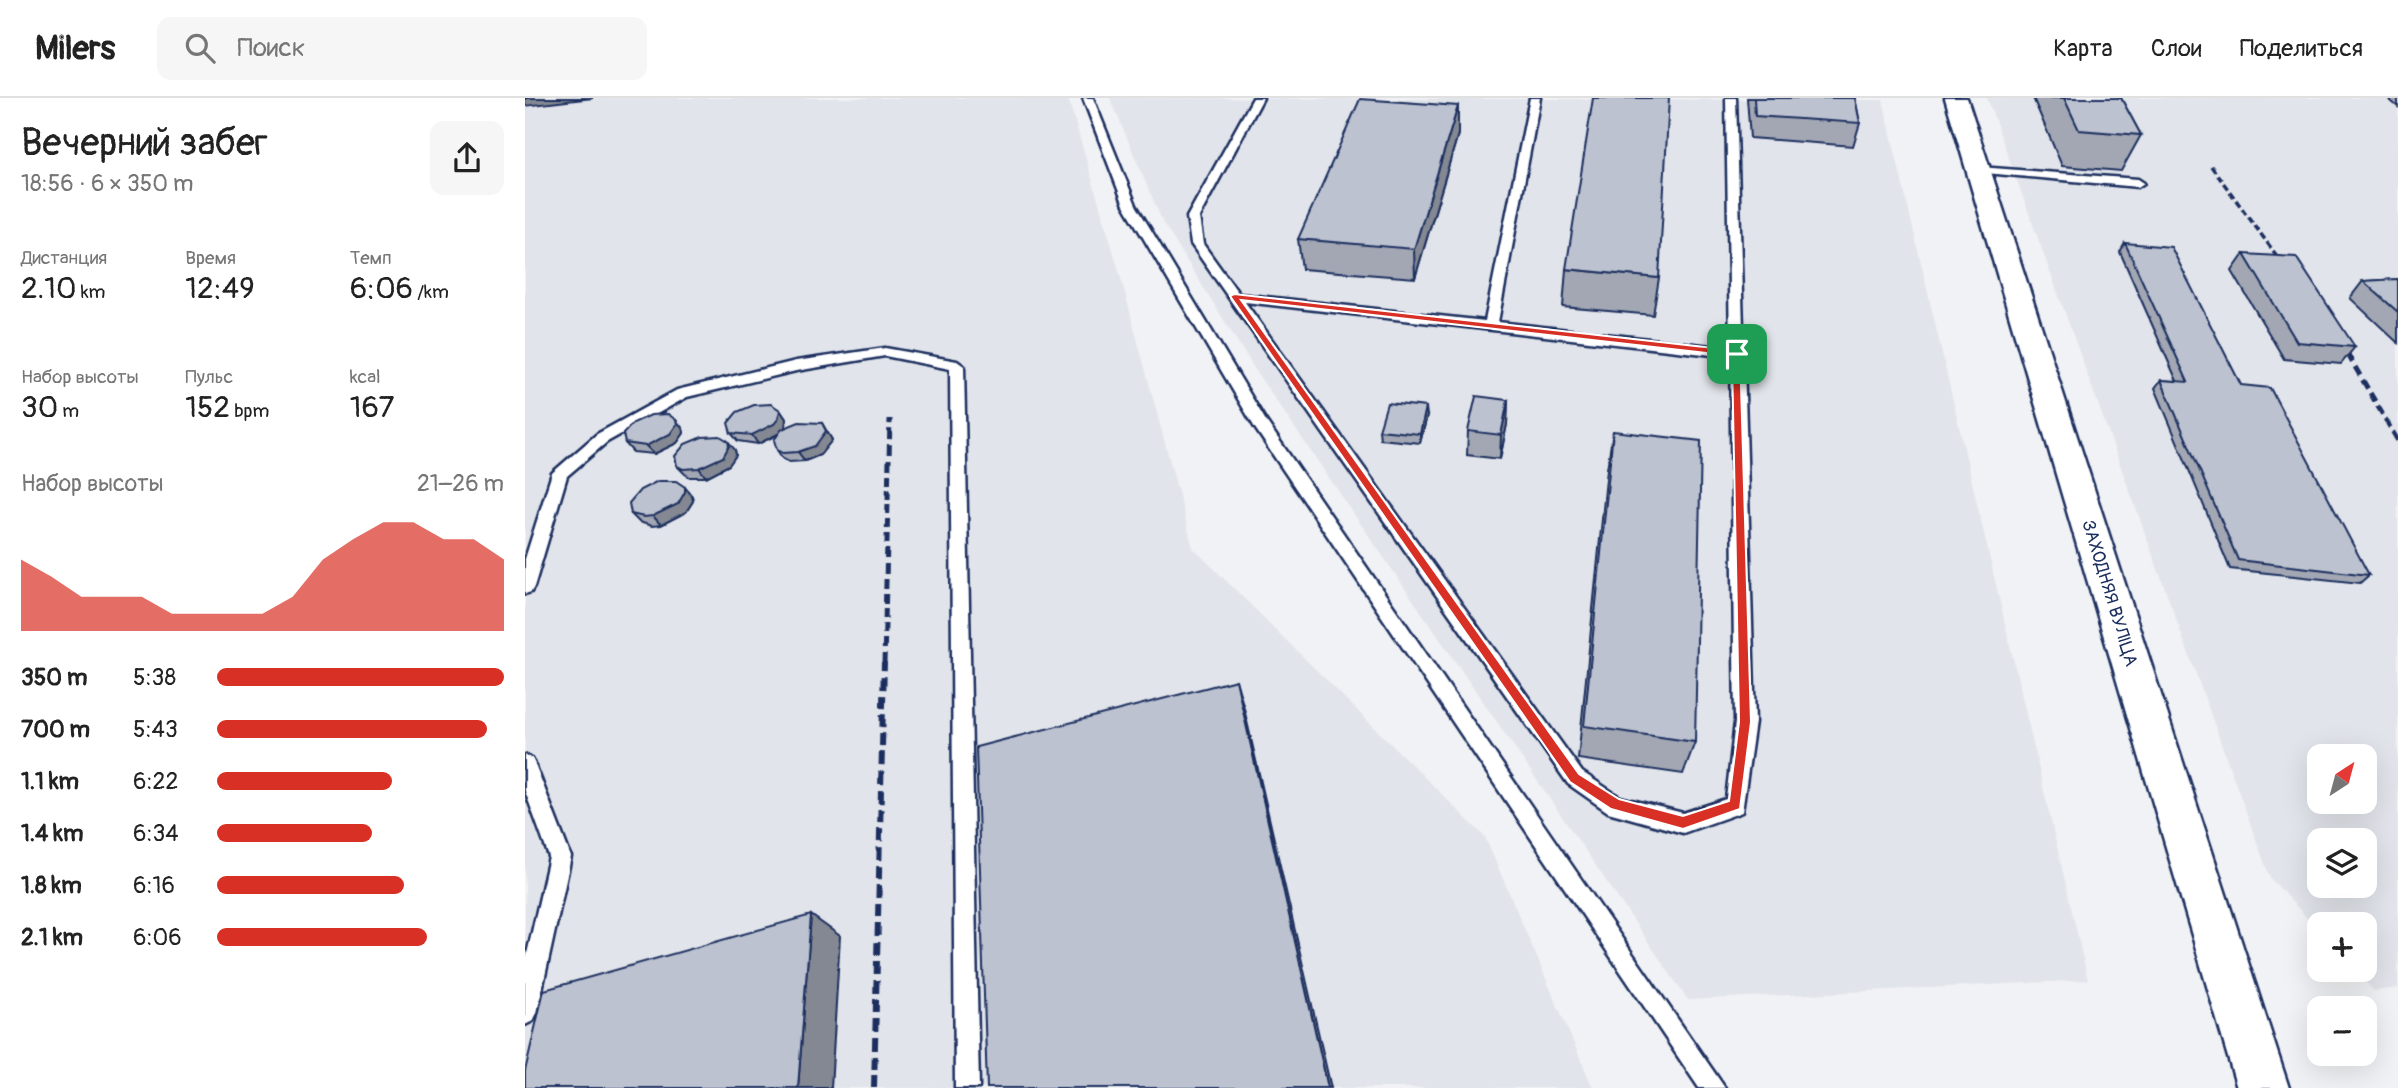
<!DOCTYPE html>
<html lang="ru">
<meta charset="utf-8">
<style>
:root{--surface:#fff;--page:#f6f6f6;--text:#222;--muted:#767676;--line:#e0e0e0;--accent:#d93025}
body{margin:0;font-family:Pangolin,sans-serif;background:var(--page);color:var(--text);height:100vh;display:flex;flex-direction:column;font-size:26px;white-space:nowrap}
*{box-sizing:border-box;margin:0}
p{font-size:23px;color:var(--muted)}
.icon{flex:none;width:38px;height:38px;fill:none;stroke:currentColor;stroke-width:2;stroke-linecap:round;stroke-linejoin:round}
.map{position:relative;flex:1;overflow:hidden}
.side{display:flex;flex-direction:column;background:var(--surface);width:525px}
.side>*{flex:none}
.needle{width:46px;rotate:36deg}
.tools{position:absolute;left:1782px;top:646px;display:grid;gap:14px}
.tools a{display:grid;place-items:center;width:70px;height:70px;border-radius:14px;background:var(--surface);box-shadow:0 7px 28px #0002;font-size:35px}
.pin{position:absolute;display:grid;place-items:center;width:60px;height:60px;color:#fff;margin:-30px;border-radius:14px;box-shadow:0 4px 10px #0006}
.round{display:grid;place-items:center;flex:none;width:74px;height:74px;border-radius:14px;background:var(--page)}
.head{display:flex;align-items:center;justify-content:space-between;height:119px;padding:0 21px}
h1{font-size:38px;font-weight:600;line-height:52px}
.figures{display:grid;grid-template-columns:repeat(3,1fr);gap:10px;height:119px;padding:7px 21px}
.figures div{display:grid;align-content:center}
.figures b{font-size:30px;font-weight:600}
.figures small{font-size:19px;font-weight:400}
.figures p{font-size:19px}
.chart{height:196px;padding:14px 21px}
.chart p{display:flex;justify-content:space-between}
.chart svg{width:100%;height:126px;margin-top:7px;fill:var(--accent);opacity:.7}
ul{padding:0 21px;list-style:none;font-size:23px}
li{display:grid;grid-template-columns:112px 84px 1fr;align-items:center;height:52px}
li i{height:18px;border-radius:9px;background:var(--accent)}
header{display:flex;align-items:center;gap:42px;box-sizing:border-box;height:98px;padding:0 35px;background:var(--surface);border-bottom:2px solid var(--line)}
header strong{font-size:33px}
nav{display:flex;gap:38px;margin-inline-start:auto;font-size:24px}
.search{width:490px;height:63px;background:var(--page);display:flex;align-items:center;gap:18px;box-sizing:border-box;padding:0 24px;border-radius:14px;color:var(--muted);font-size:26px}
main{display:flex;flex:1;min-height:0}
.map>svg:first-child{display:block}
.built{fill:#e1e4ea;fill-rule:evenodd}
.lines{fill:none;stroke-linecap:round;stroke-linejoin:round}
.lane-casing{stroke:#1b2f5e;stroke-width:5}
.street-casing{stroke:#1b2f5e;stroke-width:5}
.lane{fill:#fff;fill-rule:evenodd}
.street{fill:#fff;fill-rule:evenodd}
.rail-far2{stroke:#1b2f5e;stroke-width:3.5;stroke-dasharray:7 3.5;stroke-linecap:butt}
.rail-far1{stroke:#1b2f5e;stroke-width:5;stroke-dasharray:10 5;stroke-linecap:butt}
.rail{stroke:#1b2f5e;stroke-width:6;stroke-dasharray:13 6;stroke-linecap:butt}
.wall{fill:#a2a7b3;stroke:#1b2f5e;stroke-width:2}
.shaded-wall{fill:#848892;stroke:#1b2f5e;stroke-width:2}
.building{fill:#bcc2d0;stroke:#1b2f5e;stroke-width:2}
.route{fill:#d93025;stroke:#fff;stroke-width:2;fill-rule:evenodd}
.labels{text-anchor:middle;stroke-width:7;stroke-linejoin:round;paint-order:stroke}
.street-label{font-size:18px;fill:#1b2f5e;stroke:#fff}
</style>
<header>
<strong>Milers</strong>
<div class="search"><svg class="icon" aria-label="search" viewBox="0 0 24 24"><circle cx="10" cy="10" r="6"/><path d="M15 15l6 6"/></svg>Поиск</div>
<nav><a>Карта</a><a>Слои</a><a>Поделиться</a></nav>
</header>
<main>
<section class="side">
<div class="head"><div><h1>Вечерний забег</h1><p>18:56 · 6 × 350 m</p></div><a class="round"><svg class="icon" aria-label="share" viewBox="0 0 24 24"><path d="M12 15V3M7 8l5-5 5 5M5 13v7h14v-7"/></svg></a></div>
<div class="figures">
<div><p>Дистанция</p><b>2.10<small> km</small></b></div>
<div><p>Время</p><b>12:49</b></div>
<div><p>Темп</p><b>6:06<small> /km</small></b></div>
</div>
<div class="figures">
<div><p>Набор высоты</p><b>30<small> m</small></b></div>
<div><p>Пульс</p><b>152<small> bpm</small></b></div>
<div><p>kcal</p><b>167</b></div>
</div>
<div class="chart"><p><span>Набор высоты</span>21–26 m</p>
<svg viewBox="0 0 160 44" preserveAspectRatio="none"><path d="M0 44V19L10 25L20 32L30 32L40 32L50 38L60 38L70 38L80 38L90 32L100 19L110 12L120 6L130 6L140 12L150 12L160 19V44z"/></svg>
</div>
<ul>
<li><b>350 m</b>5:38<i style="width:100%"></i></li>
<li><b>700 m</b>5:43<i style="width:94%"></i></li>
<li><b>1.1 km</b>6:22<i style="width:61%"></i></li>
<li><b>1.4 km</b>6:34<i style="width:54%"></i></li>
<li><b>1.8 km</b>6:16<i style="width:65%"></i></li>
<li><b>2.1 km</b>6:06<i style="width:73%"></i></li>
</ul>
</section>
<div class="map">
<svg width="1873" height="990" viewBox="0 0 1873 990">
<rect width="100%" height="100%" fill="#f1f2f5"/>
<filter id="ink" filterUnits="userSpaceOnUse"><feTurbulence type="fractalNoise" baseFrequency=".0143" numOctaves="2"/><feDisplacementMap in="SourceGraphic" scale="14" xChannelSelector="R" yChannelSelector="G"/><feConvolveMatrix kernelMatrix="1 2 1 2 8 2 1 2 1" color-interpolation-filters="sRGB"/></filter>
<g filter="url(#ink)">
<path class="built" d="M0,0H543L593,169L668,450L960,739L1068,990H0Z
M585,0L1358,2L1563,882L1163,902L734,278L638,125Z
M1462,0H1873V890L1849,893L1829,872H1839V826H1794V833L1745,780ZM1794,658H1839V704H1794ZM1794,742H1839V788H1794Z"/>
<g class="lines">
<g class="lane-casing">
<path id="lane" d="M558,0H568L611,107L741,323L1200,990H1174L730,330L599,107Z
M728,0H738L674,119L678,146L714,196L960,223L1005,0H1015L973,224L1205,250L1201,0H1211L1230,624L1217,714L1158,735L1083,714L1043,686L666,146L662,119ZM720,204L1205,259L1210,624L1201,701L1158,715L1095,699L1057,674Z
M1454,69L1613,81L1619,85L1613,89L1450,74L1448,72Z
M360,250L432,263L439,268L454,990H430L425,271L360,258L271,273L162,299L82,344L42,378L9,489L6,494L0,496V461L27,375L72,336L152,292L271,263Z
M0,657L7,660L10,666L46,759L12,915L8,923L0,927V865L24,759L0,693Z"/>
</g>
<g class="street-casing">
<path id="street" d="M1420,0H1442L1764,990H1712Z"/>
</g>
<use href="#lane" class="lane"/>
<use href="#street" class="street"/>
<path class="rail-far2" d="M1686,68L1763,173
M1813,240L1816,244"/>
<path class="rail-far1" d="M1815,243L1873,343
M359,566L365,321"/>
<path class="rail" d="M349,990L359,564"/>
</g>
<path class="wall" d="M1222,0H1330L1335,25L1328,48L1225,40Z
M1508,0H1596L1616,37L1596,73L1537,68Z
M1862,0H1873V9Z
M933,8V36L890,180L777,171L773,141Z
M1600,145L1716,287L1844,477L1835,485L1705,471L1630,290L1636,282L1652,283L1595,154Z
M1719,156L1830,249L1816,266L1759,261L1707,173Z
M1041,171L1134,180L1128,217L1038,209Z
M1873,181V245L1825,200L1838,183Z
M983,302L982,326L975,361L942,357L943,333Z
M255,312L261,321L259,330L302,334L307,342L295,357L280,363L264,364L258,361L252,352L254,336L233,346L213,343L206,335Z
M902,318L895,345L855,341L854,332Z
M151,322L158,331L159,335L152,345L129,356L108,354L100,345Z
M1088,333L1170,644L1158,676L1053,661L1082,371Z
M210,352L211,357L204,367L181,379H165L160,376L152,368Z
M167,398L168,403L161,414L136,427L127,428L114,424L106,416Z"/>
<path class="shaded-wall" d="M0,0H68L0,8Z
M933,8V36L890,180L889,151Z
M983,302L982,326L975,361L976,337Z
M901,309L902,318L895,345V336Z
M255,312L261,321L260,330L255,335L233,346L227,337Z
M151,322L158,331L159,335L152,345L129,356L121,348Z
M297,325L307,342L295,357L280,363L273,354Z
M203,343L210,352L211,357L204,367L181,379L174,370Z
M160,389L167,398L168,403L161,414L136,427L128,418Z
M711,582L719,610L806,990H803Z
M286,817L315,838L306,990H273Z"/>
<path class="building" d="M1068,0H1144L1134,180L1041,171Z
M1229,0H1330L1335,25L1230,18Z
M1539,0H1596L1616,37L1554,32Z
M835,1L933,8L889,151L773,141Z
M1600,145L1646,149L1716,287L1745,290L1844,477L1713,462L1636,282L1663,284Z
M1719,156L1771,159L1830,249L1772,244Z
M1873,181V214L1838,183Z
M951,298L983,302L976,337L943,333Z
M862,305L901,309L895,336L854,332Z
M246,306L255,312L253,321L249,326L227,337L206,335L203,325L212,314L229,307Z
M143,316L151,322L152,326L145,336L121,348L100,345L98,336L108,325L126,317Z
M274,324L297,325L301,333L290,348L273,354L258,355L252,352L249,342L257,331Z
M1088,333L1176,343L1170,644L1059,628Z
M195,338L203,343L204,348L198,359L174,370L158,371L152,368L150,358L160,346L177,339Z
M133,383H151L160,389V394L153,406L128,418L119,419L106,416L104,405L115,392Z
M711,582L803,990H462L451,649Z
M286,817L273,990H0V973L19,892Z"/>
</g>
<path class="route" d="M709,196L1215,253L1226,624L1215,711L1158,731L1086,711L1045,684L705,198ZM716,202L1207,258L1214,624L1204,703L1158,718L1094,701L1054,676Z"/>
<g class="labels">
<g class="street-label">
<text transform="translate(1585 495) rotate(73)" y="6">ЗАХОДНЯЯ ВУЛІЦА</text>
</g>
</g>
</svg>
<div class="tools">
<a><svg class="needle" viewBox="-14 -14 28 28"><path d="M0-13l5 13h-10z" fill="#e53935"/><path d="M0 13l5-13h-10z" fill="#767676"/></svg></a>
<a><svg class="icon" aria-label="layers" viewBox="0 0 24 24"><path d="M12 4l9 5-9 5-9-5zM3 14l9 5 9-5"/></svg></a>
<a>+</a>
<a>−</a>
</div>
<div class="pin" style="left:1212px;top:256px;background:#1e9e55"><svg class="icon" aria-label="arrive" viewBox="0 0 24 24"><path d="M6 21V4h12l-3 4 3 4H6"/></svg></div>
</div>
</main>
